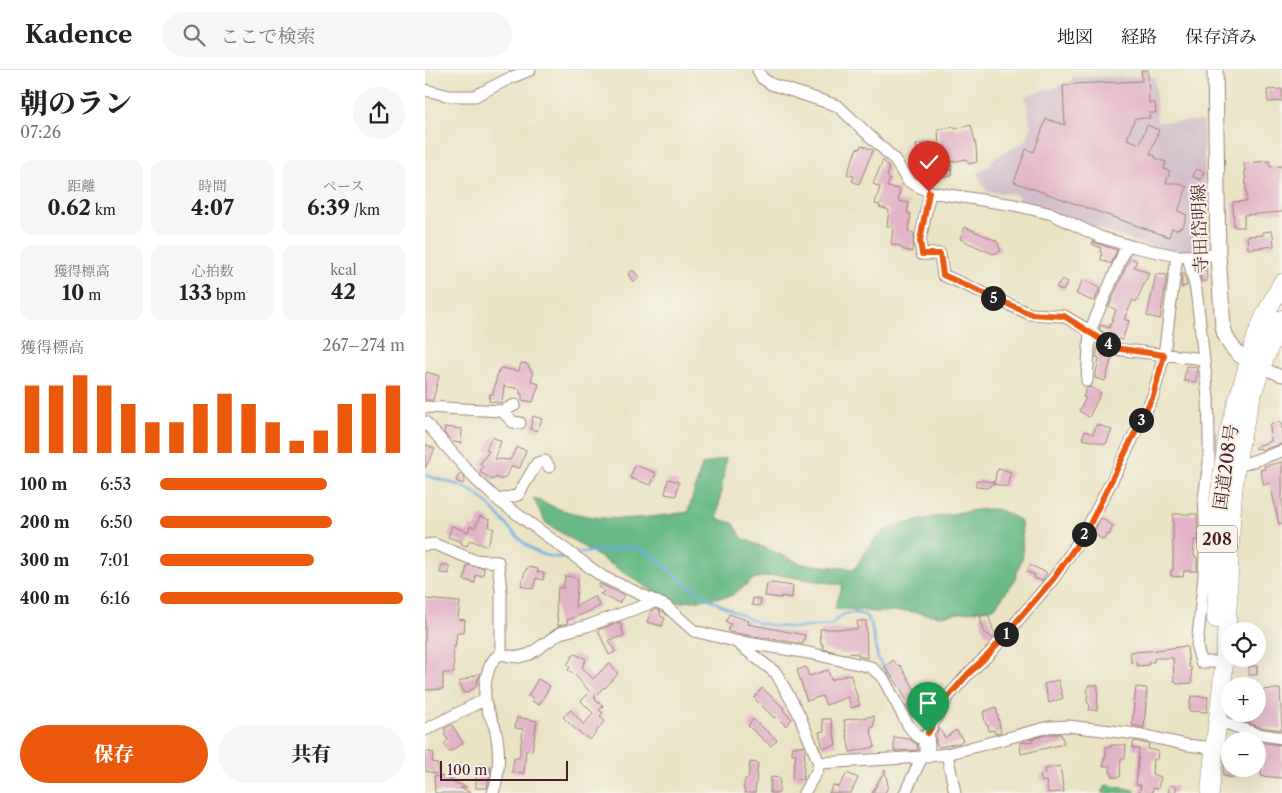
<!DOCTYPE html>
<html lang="ja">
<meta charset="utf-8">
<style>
:root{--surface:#fff;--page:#f6f6f6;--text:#222;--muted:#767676;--line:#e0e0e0;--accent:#ea580c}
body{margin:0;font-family:"Libre Caslon Text","Noto Serif JP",serif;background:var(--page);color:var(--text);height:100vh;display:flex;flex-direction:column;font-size:19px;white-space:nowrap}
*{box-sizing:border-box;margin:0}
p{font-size:16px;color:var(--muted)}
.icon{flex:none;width:28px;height:28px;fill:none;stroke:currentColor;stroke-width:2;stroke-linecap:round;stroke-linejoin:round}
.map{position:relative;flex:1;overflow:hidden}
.panel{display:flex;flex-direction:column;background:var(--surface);width:425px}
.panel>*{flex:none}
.buttons{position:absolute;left:796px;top:552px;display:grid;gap:10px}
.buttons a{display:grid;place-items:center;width:45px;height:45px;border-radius:50%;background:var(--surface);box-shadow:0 5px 20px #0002;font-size:25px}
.scale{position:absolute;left:15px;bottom:12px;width:128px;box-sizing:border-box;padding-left:5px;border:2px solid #4a1f2b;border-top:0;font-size:14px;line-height:18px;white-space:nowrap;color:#4a1f2b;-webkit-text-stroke:4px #f7f3e8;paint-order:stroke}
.pin{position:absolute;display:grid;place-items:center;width:42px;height:42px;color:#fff;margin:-51px -21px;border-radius:50% 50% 50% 0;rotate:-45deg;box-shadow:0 0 5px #0007}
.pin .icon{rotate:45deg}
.km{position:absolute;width:25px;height:25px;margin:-12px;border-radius:50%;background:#222;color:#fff;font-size:14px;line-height:25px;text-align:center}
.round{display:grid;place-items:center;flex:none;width:52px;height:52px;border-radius:26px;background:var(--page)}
.head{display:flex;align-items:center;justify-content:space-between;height:85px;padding:0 20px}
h1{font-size:28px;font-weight:800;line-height:38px}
.figures{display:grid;grid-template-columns:repeat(3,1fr);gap:8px;height:85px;padding:5px 20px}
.figures div{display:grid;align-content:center;border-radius:12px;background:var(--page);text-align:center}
.figures b{font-size:21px;font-weight:800}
.figures small{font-size:14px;font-weight:400}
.figures p{font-size:14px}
.chart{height:140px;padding:10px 20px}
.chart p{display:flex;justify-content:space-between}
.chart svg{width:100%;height:90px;margin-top:5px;stroke:var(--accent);stroke-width:6}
.button{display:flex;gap:10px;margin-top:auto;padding:10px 20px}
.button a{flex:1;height:58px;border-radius:30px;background:var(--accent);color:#fff;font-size:20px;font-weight:800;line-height:58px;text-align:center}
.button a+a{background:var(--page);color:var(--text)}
ul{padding:0 20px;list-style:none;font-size:16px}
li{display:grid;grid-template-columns:80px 60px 1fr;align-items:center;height:38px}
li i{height:12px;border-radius:6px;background:var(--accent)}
header{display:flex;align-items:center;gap:30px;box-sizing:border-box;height:70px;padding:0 25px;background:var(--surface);border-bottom:1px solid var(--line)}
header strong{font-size:24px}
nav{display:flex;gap:28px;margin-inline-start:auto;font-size:18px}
.search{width:350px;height:45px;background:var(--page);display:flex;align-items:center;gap:12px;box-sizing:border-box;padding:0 18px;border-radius:28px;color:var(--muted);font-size:19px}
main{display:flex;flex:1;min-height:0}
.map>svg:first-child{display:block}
.industrial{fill:#d1bdc9}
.forest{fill:#68b985;stroke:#596c58}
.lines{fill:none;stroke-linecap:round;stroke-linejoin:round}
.stream{stroke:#6cabdf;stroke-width:2.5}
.building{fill:#e2b3c6}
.minor-casing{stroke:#9a8278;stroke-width:13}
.major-casing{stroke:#9a8278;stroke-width:17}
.highway-casing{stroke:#9a8278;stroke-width:19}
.minor{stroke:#fff;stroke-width:11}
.major{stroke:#fff;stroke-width:15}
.highway{stroke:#fff;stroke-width:18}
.route-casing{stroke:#fff;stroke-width:10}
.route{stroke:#ea580c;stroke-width:6}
.labels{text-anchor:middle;stroke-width:4;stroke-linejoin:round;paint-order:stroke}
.shield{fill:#f7f3e8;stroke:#7e5f64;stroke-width:1}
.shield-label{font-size:16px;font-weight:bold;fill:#4a1f2b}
.street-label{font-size:18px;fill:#4a1f2b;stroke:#f7f3e8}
</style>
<header>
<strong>Kadence</strong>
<div class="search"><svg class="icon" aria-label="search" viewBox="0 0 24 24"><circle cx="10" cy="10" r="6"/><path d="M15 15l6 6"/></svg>ここで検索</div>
<nav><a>地図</a><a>経路</a><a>保存済み</a></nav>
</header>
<main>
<section class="panel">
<div class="head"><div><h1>朝のラン</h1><p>07:26</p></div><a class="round"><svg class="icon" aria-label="share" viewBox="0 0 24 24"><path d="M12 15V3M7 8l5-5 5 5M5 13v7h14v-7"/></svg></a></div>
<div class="figures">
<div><p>距離</p><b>0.62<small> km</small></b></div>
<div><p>時間</p><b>4:07</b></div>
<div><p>ペース</p><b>6:39<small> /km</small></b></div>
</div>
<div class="figures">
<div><p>獲得標高</p><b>10<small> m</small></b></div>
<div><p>心拍数</p><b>133<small> bpm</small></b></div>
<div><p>kcal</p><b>42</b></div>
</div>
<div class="chart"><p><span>獲得標高</span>267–274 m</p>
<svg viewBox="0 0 160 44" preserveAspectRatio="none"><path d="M5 44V11M15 44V11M25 44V6M35 44V11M45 44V20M55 44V29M65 44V29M75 44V20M85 44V15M95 44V20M105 44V29M115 44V38M125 44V33M135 44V20M145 44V15M155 44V11"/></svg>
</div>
<ul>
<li><b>100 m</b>6:53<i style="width:68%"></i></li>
<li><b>200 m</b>6:50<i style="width:70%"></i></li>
<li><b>300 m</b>7:01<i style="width:63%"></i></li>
<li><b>400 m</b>6:16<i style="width:99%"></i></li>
</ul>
<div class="button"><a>保存</a><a>共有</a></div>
</section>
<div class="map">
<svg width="857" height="723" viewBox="0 0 857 723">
<rect width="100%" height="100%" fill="#f7f3e8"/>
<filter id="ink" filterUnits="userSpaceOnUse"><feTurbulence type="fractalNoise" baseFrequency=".02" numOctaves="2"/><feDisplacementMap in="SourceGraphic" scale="10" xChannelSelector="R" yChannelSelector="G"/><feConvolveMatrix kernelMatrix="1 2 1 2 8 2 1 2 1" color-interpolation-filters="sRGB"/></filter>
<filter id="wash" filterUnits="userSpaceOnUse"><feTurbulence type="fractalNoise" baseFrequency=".0096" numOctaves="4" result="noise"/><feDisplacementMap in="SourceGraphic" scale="20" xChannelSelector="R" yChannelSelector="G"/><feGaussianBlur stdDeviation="1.12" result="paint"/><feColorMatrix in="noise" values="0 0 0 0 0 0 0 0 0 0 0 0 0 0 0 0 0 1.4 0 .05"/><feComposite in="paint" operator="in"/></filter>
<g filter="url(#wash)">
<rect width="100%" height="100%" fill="#eae4c5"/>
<path class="industrial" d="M648,7H730L732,52L778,51L781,152L779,167L776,176L769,182L735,180L601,134L595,130L590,124L562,122L552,103L568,94L566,90L601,71L606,57L600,26L645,13Z"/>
<path class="forest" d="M301,388L292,448L309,454L317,468L377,494L430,499C438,485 445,471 458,462C470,453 551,438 568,439C576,439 588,447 596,451L598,485L589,512L569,538L515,546L482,541L452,542L410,538L418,515L353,505L330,508L306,526L251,533L225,519L121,453L108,428C120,433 132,439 144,442C183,453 224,448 263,442L277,395Z
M681,715L710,720V723H677Z"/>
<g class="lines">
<path class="stream" d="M0,405C17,411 35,413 50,423C76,440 95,485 130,487C135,487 140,488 144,486
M152,483L209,477L227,485L260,513L286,530L333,553L351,556L372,558L406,555C418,542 423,541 440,545L446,553L453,589L464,608"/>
</g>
<g id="blocks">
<path class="building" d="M716,0H723L724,33H730L731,43H724L725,48H710L702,69L715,74L722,55L734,60L725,84L731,86L730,88L741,92L739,99L745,101L741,113H752L762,117L753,141L762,145L758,156L751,160L747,158L744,167L589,112L601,79L609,82L621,49L640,55L638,16L647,14L717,11Z
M857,19V31L843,32L842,20Z
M546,55L551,76L552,92L544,94L541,89L526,92L527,106L517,107L516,96L500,100L497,92H494L491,75L505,72L515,92L513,59L530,57V59Z
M436,75L448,80L434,114L427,111L429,106L422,104L432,78L435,79Z
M458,90L463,96L464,101L462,106L465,109L462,117L475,119L473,131L484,133L482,143L486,144L483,161L489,163L487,182L477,179L475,176L466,174L468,157L462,156L464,140L454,137L455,135L450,134L455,117L448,114Z
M844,91L845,97L857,96V142L819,145V157H809L808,132L822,131L819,93Z
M771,99L779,102L776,110L768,107Z
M540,157L572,171L576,181L568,184L535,169Z
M847,161V164H848L849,176L823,179L822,166L838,165V162Z
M668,172L692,180L686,194L676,190L677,183L675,182L676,178L667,174Z
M705,188L712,191L709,197L724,203L711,232L708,230L699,249L704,251L697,270L693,269L692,272L674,259L676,255L684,258L691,240L684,236Z
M772,193H781L782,211L777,212Z
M208,200L214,207L208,212L203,204Z
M731,204L742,205L735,249L722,246Z
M757,204H759L762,216L756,217Z
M637,209L643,212L638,221L631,217Z
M658,210L675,218L670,230L668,231L651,224Z
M673,276L679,281L678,285L687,287L680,311L670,308L674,288L671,287Z
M96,293L102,294L108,304L106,311L114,314L108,332L97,330V324H95V319L79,316L77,333L64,331L65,324H68L73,301L74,302L75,298L94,301Z
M761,296L772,297L771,312L759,311Z
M2,302L14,306L8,330H0V307Z
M666,317L676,323L664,347L654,341L661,328L658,327L662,318Z
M108,346L117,349L112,361L105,359Z
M856,352L857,374L836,380L835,378L831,379L830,377L846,371L845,355L847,353Z
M672,354L687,360L681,374L657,369L660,361L668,364Z
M20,357L37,359L36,373L28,372L19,363Z
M67,367L76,371L70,389L85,390L92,377L101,380L95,398L87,396L79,409L77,408L76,410L71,407L68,410L55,402L58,396L55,394L64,381L61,380Z
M0,374L10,379L0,398Z
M857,392V453L854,454L845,413L839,415L835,400L840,399L839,396Z
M210,395L231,403L226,415L205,408Z
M574,398L586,402L582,417L569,414L572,400H574Z
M35,403L40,409L38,414L31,411Z
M243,409L254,412L251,426L240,424Z
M551,410L570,412L562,418L551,417Z
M748,444H772L773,470H769V487H772V501H759L758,507L746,506V500H748Z
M55,446L65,450L64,457L69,459L63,475L61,476L45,470L42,476L36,474L37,472L23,467L27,456L43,462L45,456L50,458Z
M676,448L688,456L684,465L683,464L678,470L668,463Z
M16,495H24V504L15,503Z
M42,495L59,498L58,506L51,505L50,513L39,510Z
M605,495L622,503L617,511L609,508L610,505L602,502Z
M103,497L113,499L112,502L119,503L118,510L111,508L108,519L96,516L101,499H103Z
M140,506L153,508L150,537L170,526L175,536L161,543L142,550L143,553L133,556L131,534L133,517L138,518Z
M347,513L368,516L367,528L356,526V528L340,526L342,514Z
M174,514L199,525L194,533L175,524L180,521L173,517Z
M328,528L336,529L335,536L327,535Z
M0,529L35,532L33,549L40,550L39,563H32L30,577H28L29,603H18V619L0,620Z
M231,539L236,542L235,546L240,548L237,556L222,552L226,541Z
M304,544L324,551L323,554L380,565L378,574L304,562L303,560L306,554L301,552Z
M563,544L570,566L568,568L559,562L555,546Z
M432,551H441L442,588L433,586V583L420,584L398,579V574H396L395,559H433Z
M195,552L199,566L184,570L190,582L184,585L173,560Z
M761,576L762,577L764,597H766L767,613L752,614L751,611H749L748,588H729V592H724V595L712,596V593L706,592L705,582L725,581Z
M150,584L161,589L157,597L168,609L184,593L193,604L180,618L179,617L169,627L171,628L170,630L178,636L174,640L178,643L175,646L180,650L165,670L150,659L138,647L146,640L159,655L168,643L156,631L165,622L149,604L143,600L145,597L142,595L148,585Z
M468,590L474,596L475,595L492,623L494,621L496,625L498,624L509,637L505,644L502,641L493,647L492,645L488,646L481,635L483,633L477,622H478L460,597Z
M824,596H832V605H824Z
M381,597L384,606L403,600L406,610L425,604L435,635L426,638L423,627L401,635L397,626L382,631L372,600Z
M55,603L51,617L41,623L38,622L34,612Z
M113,609L125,616L114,635L107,631L108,628L103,626Z
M633,610L638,628L624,633L619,614Z
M663,615H673L672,640H664L665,635L662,632Z
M711,617L721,618L722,621L719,658L707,655Z
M337,618L359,638L358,640L367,649L361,656L351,646L349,648L329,628Z
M855,619L857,660L834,657L804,646V644H832V620Z
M766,626L783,627L782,642L764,641Z
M571,637L576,662L570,664L569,660L564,661L563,655H561L558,642Z
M449,646V657H445L450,677L425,682L419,650Z
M92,647L112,651L107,681L101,680L99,703L87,702L89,688H94L98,659L90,658Z
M328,649L352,670L346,676L323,656Z
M397,649H406L411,675L398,678L394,662L399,661Z
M27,655L38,673L24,682L19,674L23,670L19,664L21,662L19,659Z
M514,658L520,668L531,660L538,670L534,673L514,677L511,674V665Z
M625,664H636L639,674L596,684L595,673L608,671L607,669Z
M469,667L484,669L492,674L493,680L469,681Z
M709,671L724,674L723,679L733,681L732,689L728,690L727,704L736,707L733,719L728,718L727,723H714L716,715H711L714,679L707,678Z
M832,672L857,675V708L836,706L837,696L833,695L835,675H832Z
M686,675H701L700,689H696L695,707H687V703H685V696H678L679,688H681V677H686Z
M801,675L805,676V699H811L809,708L798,706Z
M372,676H379L380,680L378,710L367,708L371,684H367V677H371Z
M0,681L9,683L7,692L13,694L12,704L0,701Z
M325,692L333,693L330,723H319L320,719H318L320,709H323Z
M635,696L639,722L623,723L621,711L617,712L615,705L620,704L619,699Z
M51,697L66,698L62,718H51Z
M460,700L463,716L460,723H447Z
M422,703L433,708L426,723H404L408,715L414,717Z
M9,706L25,707V710H28V712L42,717L35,718L47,723H10Z
M346,707L355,708L354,723H345Z
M745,715L752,717L750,723L743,722Z"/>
</g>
</g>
<g filter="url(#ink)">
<use href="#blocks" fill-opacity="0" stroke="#9a8278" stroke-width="1"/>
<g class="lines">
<g class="minor-casing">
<path id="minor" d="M333,0L337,8L346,14L413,36L469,89L483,111L505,122L589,135L627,144L675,167L709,177L752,186L793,185
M0,20L25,26H50L83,9L105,0
M505,122L495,171L497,184H515L518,205L605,244L639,246L665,261L702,175
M763,186L771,220L775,253L783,328L784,364V393L779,428L781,467L779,504L772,577L776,592H792
M665,261L689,279L779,289
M837,298L857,306
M662,311L665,261
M0,337L77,341L88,352L95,353
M77,341L90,335
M0,352L51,410L73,430L178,507L241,536L269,561L310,571L384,583L446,597L458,608L483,655L490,664L498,670L503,687
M811,397L857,381
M73,430L93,425L112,393L120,391L124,397
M0,475L9,474L49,490L73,492L76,521V584
M311,572L351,603L373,642L394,693L392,701L379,723
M792,650L832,664L857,668
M0,660L59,630
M504,679L503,663L522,628L543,604L564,584L629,508L661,460L693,399L728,326L739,285L752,186
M522,684L530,723
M394,693L499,687
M68,723C75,704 75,678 70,658C67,648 60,638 60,629C59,615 62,590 76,584L84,586L94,587L105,584L135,563L162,556L229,532
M480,723L497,687L522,684L624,657L643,656L712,664L762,675L789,678"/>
</g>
<g class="major-casing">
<path id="major" d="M790,0L793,185L798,257C802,277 816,288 834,297"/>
</g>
<g class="highway-casing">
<path id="highway" d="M791,549L794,429L803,364L831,267L840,245L857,213
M785,723C789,671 798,620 801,568C805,511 803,454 811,397C818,348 835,293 857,249"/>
</g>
<use href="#minor" class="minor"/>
<use href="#major" class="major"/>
<use href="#highway" class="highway"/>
</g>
</g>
<g class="lines" filter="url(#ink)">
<g class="route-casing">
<path id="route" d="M503,663L522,628L543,604L564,584L629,508L662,460L728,326L739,285L689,278L639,246L605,244L518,205L515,184H497L495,171L504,122"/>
</g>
<use href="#route" class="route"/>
</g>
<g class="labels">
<rect class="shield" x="772" y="455.5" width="40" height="27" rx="4"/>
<g class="shield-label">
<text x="792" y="475">208</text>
</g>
<g class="street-label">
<text transform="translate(775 159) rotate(-92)" y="6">寺田岱明線</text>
<text transform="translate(801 397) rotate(-82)" y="6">国道208号</text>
</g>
</g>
</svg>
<div class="buttons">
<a><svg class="icon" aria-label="locate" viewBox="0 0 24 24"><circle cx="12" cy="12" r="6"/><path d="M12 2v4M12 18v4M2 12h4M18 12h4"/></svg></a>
<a>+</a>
<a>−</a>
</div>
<div class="scale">100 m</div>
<div class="pin" style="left:503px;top:663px;background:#1e9e55"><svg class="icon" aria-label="arrive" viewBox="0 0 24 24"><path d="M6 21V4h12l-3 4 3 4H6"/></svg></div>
<div class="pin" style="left:504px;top:122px;background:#d93025"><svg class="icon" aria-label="check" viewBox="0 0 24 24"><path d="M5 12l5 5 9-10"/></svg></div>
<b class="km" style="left:581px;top:564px">1</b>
<b class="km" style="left:659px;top:464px">2</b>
<b class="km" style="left:716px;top:350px">3</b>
<b class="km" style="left:683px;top:274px">4</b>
<b class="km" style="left:568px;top:228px">5</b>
</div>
</main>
